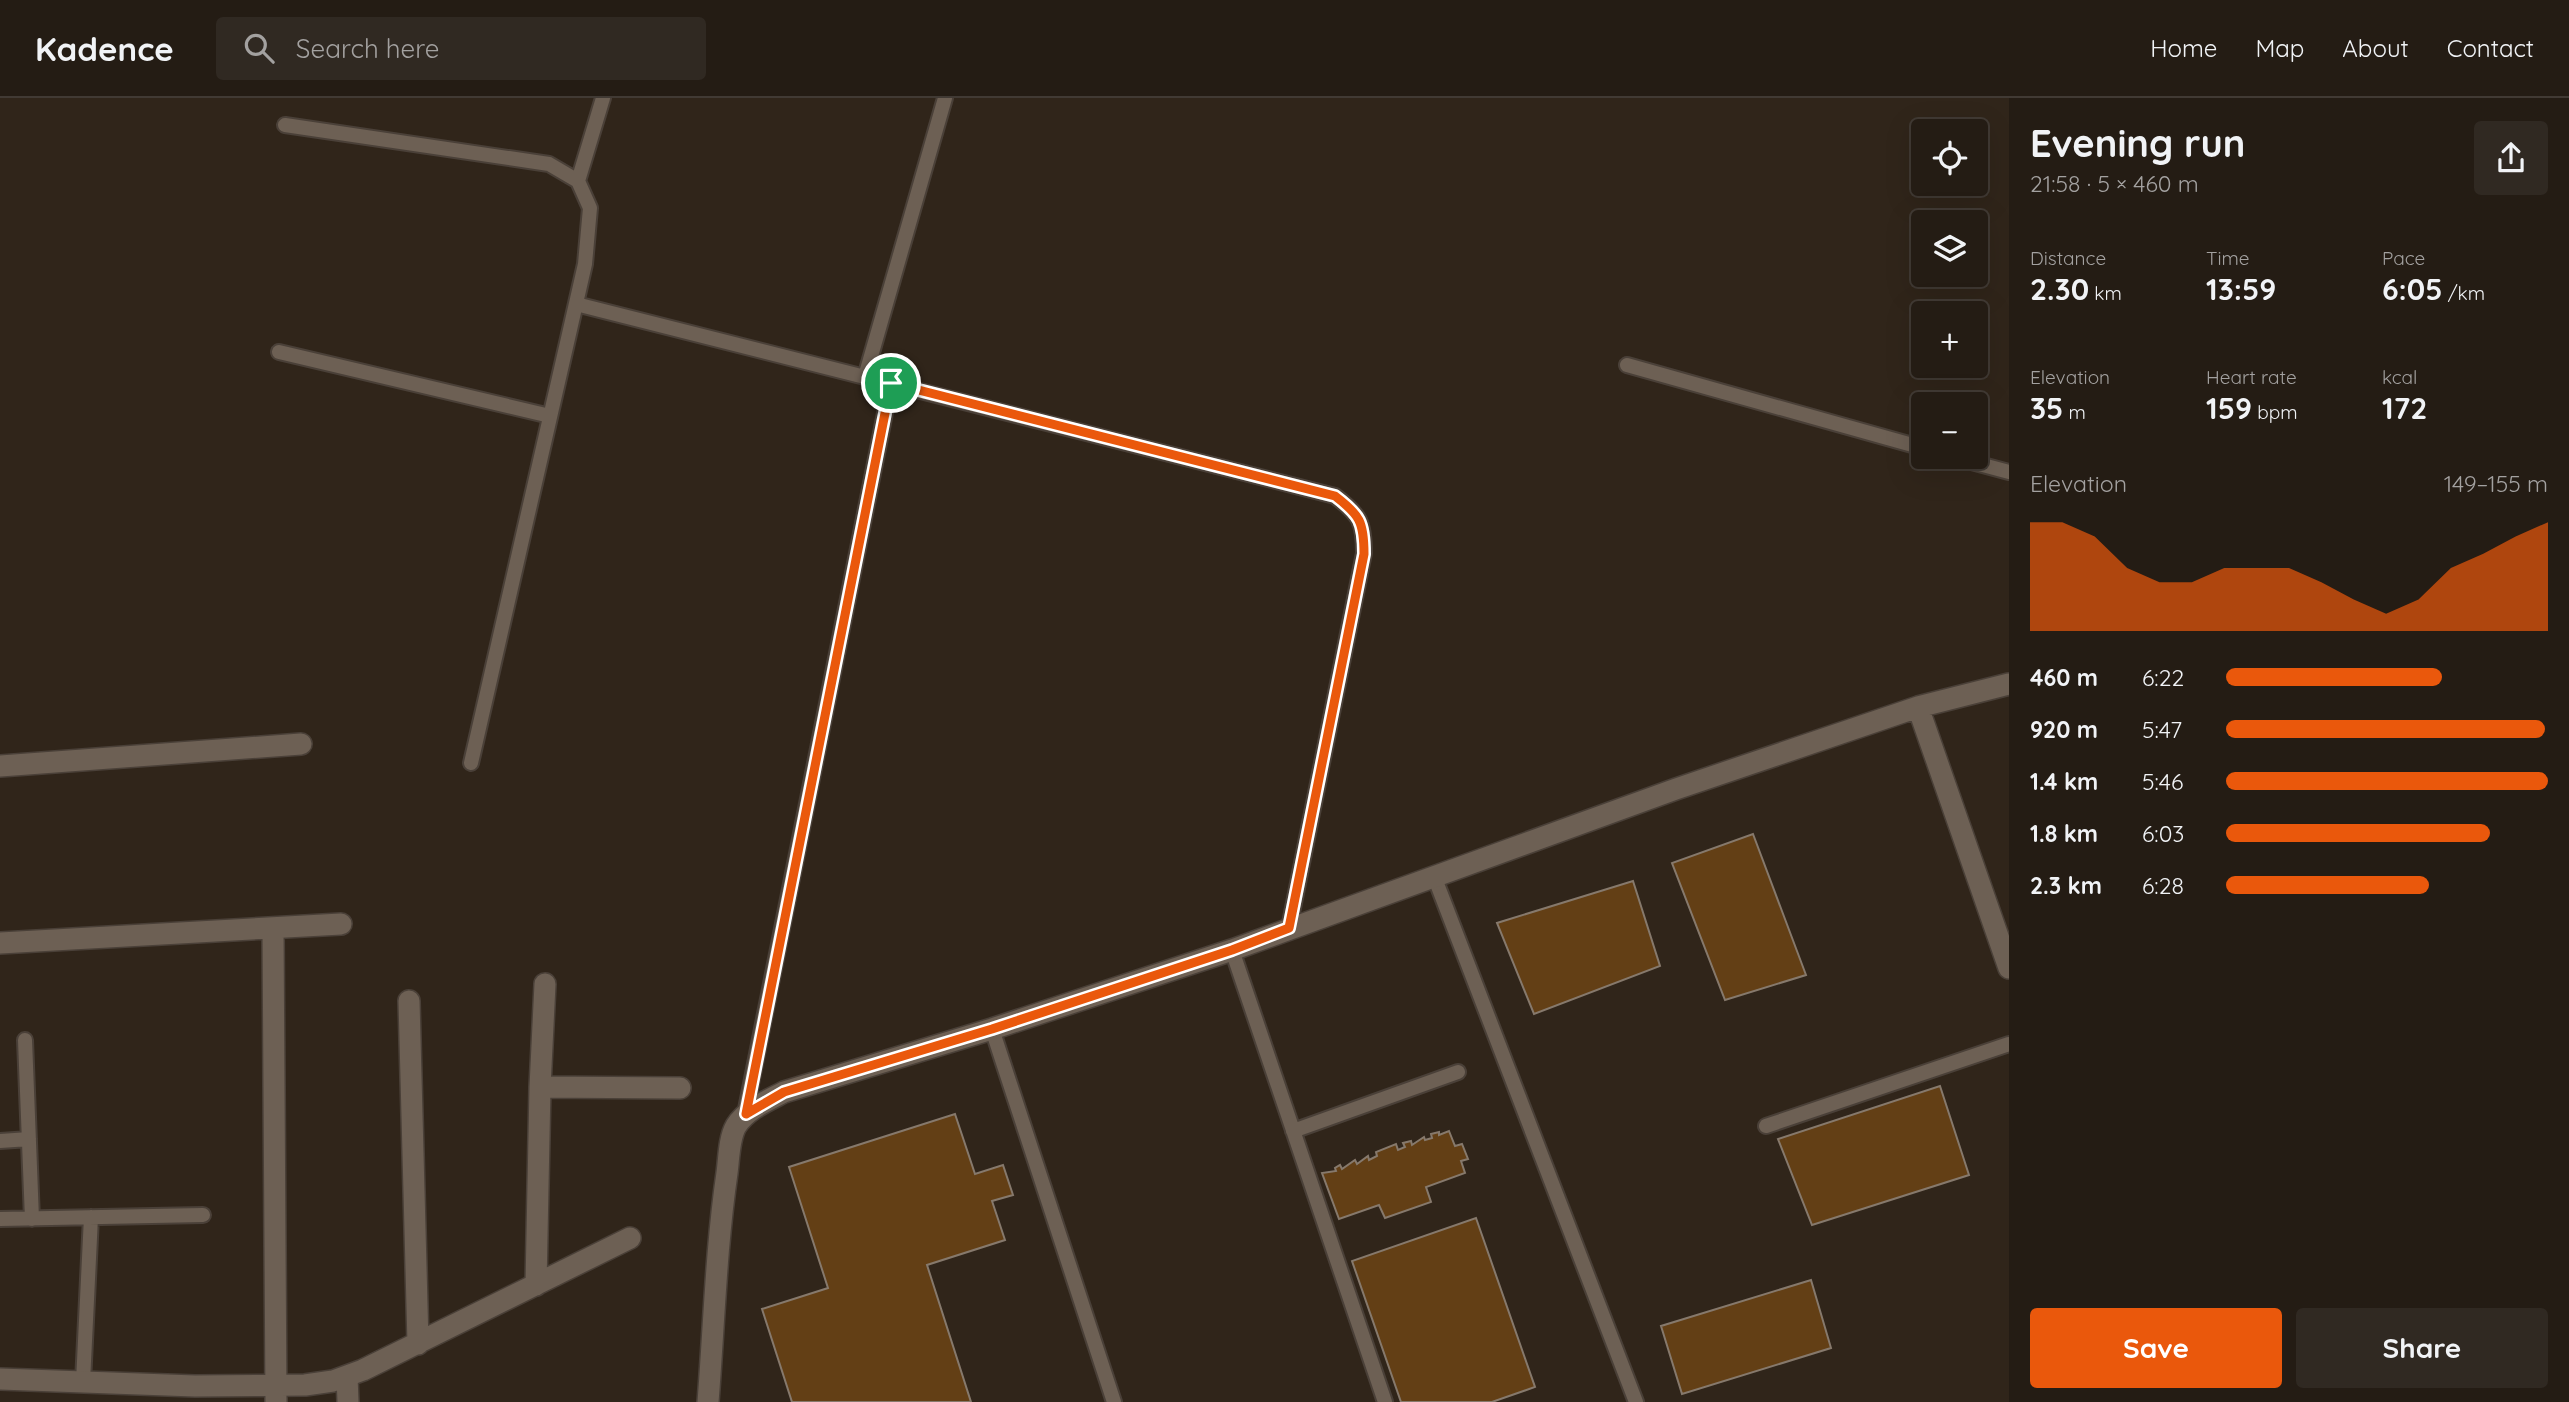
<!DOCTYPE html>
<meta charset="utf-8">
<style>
:root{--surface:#241c14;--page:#302922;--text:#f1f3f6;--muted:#a3a1a0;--line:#413a34;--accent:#ea580c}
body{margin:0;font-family:Quicksand,sans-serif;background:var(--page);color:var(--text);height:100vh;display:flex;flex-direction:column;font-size:26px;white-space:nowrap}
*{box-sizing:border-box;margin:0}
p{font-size:23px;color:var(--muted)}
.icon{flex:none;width:38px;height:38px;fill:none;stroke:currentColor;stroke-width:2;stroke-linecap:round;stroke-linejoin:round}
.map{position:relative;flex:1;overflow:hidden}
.drawer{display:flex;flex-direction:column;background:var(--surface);width:560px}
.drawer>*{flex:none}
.controls{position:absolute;left:1911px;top:21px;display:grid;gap:14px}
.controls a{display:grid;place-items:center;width:77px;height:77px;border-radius:7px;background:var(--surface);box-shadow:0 7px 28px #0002,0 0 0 2px var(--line);font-size:35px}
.pin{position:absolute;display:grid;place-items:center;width:60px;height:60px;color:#fff;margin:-30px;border:4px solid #fff;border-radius:50%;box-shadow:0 2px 7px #0007}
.round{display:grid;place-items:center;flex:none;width:74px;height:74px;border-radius:7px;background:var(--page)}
.overview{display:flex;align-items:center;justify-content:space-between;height:119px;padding:0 21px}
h1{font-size:38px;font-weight:700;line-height:52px}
.metrics{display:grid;grid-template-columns:repeat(3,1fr);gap:10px;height:119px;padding:7px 21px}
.metrics div{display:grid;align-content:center}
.metrics b{font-size:30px;font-weight:700}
.metrics small{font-size:19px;font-weight:400}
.metrics p{font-size:19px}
.chart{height:196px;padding:14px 21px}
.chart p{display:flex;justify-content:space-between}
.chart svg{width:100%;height:126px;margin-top:7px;fill:var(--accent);opacity:.7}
.button{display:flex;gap:14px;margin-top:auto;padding:14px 21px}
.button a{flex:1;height:80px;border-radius:7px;background:var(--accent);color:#fff;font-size:28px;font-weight:700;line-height:80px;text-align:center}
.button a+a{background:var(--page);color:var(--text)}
ul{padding:0 21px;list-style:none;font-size:23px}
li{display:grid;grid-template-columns:112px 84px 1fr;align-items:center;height:52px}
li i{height:18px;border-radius:9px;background:var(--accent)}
header{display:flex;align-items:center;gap:42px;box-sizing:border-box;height:98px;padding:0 35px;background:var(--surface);border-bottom:2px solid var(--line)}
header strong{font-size:33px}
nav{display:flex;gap:38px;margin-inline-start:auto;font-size:24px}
.search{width:490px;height:63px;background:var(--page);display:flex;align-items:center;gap:18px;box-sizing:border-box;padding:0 24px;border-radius:7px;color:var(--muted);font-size:26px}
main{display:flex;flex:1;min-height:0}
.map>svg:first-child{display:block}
.building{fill:#633f15;stroke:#86796c;stroke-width:2}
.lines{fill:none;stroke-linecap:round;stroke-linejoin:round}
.service-casing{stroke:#4a4038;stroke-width:18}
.minor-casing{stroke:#4a4038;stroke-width:24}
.service{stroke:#6d6054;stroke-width:14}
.minor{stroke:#6d6054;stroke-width:21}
.route-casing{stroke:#fff;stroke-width:14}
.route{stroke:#ea580c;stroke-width:9}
</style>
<header>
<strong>Kadence</strong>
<div class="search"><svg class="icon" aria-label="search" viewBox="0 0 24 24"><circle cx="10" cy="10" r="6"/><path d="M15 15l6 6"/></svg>Search here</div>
<nav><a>Home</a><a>Map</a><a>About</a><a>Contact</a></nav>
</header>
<main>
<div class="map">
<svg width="2009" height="1304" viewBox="0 0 2009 1304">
<rect width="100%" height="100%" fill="#30251a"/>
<path class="building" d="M1753,736L1806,877L1725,902L1672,765Z
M1633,783L1660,868L1534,916L1497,825Z
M1940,988L1969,1077L1812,1127L1778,1041Z
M955,1016L975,1076L1003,1067L1013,1097L992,1103L1005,1142L927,1167L971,1304H792L762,1211L828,1190L789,1069Z
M1449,1033L1455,1048L1462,1046L1468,1061L1461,1063L1465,1075L1426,1089L1431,1104L1385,1120L1379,1107L1339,1121L1322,1075L1336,1073L1335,1070L1340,1067L1342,1071L1355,1062L1357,1066L1368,1058L1369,1062L1377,1058L1376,1054L1396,1046L1398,1052L1405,1049L1403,1045L1411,1043L1412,1047L1424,1039L1425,1042L1432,1040L1431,1036L1439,1034V1037Z
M1476,1120L1535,1289L1492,1304H1401L1352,1163Z
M1811,1182L1831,1250L1682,1296L1661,1228Z"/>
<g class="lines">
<g class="service-casing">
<path id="service" d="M285,27L549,66L578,83L590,110L585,166L471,665
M578,83L603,0
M576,206L1335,398C1360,417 1364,424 1364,455L1289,830
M279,254L550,318
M1627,267L1923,350
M865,279L945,0
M1953,359L2009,374
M1434,778L1636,1304
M1232,852L1385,1304
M992,931L1114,1304
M25,942L32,1121
M745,1016L891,285
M1766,1028L2009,946
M1293,1033L1458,974
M0,1043L29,1041
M0,1121L203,1117
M83,1284L91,1119"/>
</g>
<g class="minor-casing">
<path id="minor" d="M1918,609L2009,870
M0,668L301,646
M273,830L276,1304
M0,845L341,826
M409,903L418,1246
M540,989L680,990
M536,1187L540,989L545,886
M347,1278L348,1304
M0,1281L195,1288L305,1287L333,1283L363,1272L630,1140
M708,1304C714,1228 716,1150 727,1075C729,1060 729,1040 736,1028C747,1011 767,1003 784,994L992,931L1232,852L1676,691L1918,609L2009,586"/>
</g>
<use href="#service" class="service"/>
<use href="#minor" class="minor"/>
</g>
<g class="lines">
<g class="route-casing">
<path id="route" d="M891,285L1335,398C1360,417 1364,424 1364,456L1289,830L1232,852L992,931L784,994L746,1016Z"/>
</g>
<use href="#route" class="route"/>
</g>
</svg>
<div class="controls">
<a><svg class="icon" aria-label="locate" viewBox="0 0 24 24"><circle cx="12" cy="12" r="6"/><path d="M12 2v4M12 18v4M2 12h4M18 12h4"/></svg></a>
<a><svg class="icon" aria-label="layers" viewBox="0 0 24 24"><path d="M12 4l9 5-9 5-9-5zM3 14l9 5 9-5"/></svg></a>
<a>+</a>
<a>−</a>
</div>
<div class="pin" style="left:891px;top:285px;background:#1e9e55"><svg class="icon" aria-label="arrive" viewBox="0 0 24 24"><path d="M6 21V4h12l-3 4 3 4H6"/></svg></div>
</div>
<section class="drawer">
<div class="overview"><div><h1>Evening run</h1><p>21:58 · 5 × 460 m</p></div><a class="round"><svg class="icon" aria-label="share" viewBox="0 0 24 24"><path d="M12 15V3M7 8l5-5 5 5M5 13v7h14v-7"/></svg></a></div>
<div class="metrics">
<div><p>Distance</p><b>2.30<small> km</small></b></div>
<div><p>Time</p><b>13:59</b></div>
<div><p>Pace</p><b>6:05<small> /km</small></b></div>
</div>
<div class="metrics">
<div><p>Elevation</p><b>35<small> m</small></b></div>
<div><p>Heart rate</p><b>159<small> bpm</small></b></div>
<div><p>kcal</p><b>172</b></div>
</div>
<div class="chart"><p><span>Elevation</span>149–155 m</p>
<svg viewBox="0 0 160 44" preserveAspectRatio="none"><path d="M0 44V6L10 6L20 11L30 22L40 27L50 27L60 22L70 22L80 22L90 27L100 33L110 38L120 33L130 22L140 17L150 11L160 6V44z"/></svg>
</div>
<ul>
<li><b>460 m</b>6:22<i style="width:67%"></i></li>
<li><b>920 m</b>5:47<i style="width:99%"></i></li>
<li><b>1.4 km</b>5:46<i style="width:100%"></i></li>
<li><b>1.8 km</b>6:03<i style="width:82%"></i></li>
<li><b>2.3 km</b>6:28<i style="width:63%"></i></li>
</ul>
<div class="button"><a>Save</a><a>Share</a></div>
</section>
</main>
